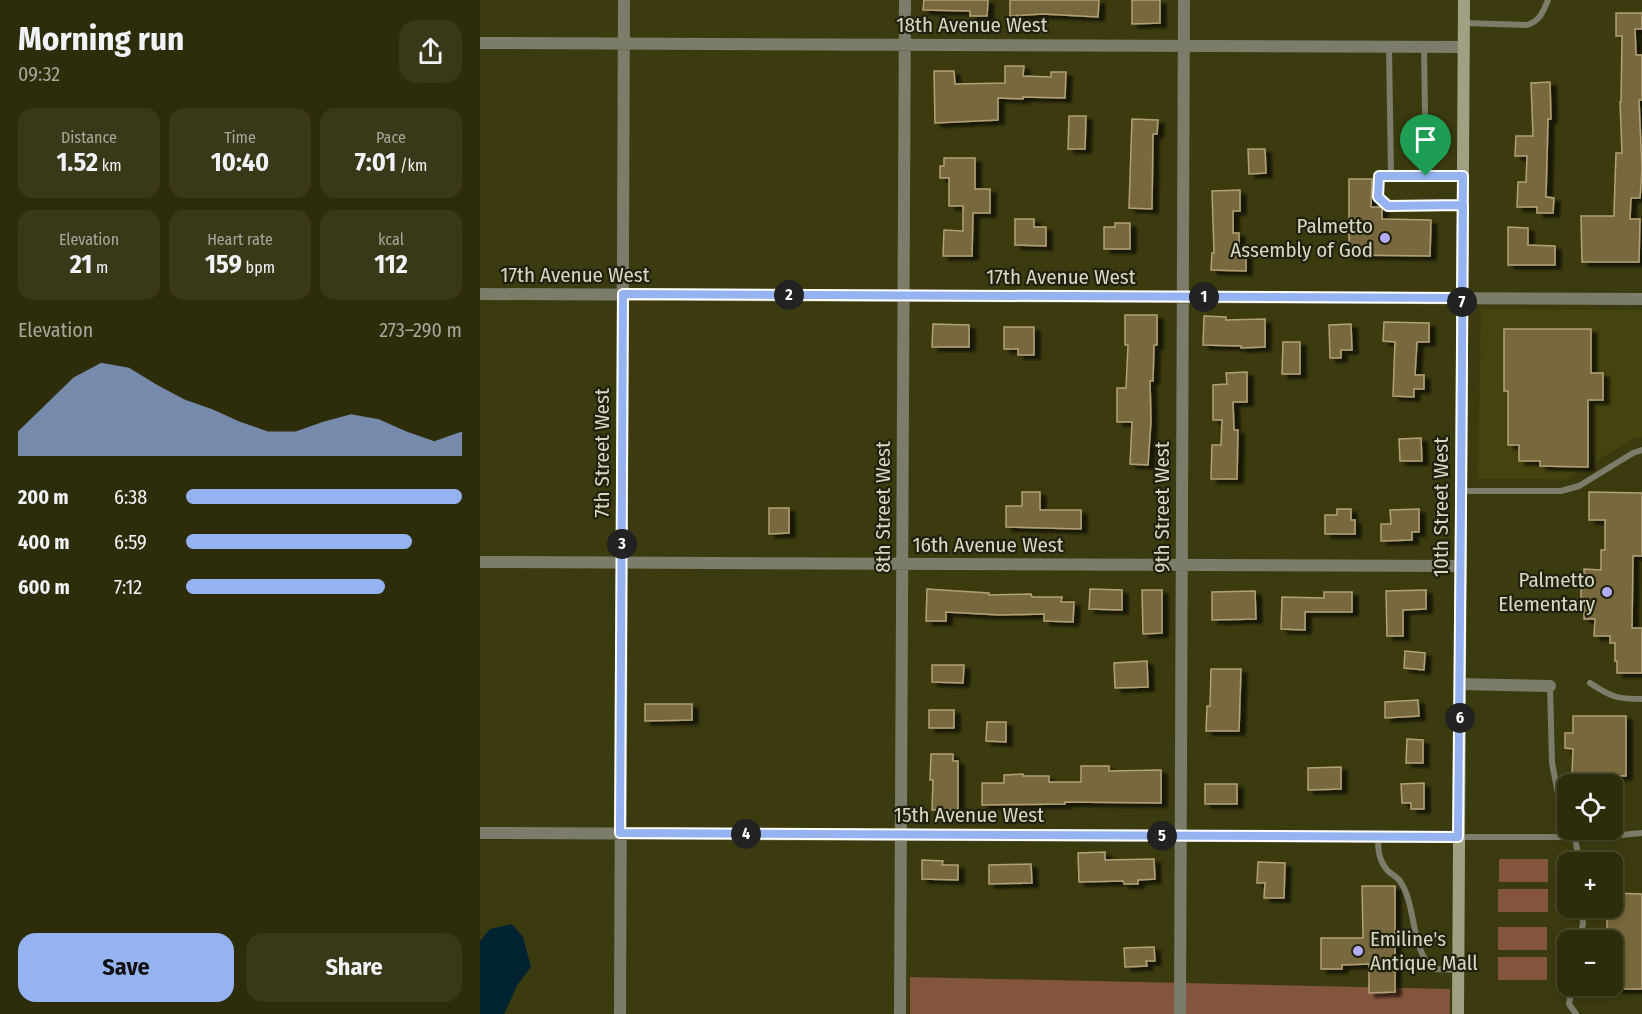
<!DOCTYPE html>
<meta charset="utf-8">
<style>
:root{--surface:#2d2c0b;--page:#393819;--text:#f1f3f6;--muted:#a7a79d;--line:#48482c;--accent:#95b2f1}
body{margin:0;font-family:"Fira Sans Condensed",sans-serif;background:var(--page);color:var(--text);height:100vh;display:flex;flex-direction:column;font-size:22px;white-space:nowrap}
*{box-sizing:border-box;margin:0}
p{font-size:20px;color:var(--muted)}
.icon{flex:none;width:33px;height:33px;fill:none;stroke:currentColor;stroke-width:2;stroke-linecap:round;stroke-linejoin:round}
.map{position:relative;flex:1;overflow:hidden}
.details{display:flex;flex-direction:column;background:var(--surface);width:480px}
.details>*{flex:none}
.tools{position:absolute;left:1077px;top:774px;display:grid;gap:12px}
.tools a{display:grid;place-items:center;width:66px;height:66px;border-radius:12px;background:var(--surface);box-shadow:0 3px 9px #0003,0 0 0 2px var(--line);font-size:30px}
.pin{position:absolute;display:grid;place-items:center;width:51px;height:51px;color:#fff;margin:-62px -26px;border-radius:50% 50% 50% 0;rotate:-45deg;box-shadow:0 0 6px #0007}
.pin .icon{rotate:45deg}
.km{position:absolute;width:30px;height:30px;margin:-15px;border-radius:50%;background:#222;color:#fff;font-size:16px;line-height:30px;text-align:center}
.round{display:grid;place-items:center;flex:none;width:63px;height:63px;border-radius:18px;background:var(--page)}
.headline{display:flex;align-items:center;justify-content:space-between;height:102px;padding:0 18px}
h1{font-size:33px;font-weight:700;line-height:45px}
.figures{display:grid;grid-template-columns:repeat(3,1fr);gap:9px;height:102px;padding:6px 18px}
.figures div{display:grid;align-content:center;border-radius:15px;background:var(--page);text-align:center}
.figures b{font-size:26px;font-weight:700}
.figures small{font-size:16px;font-weight:400}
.figures p{font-size:16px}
.chart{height:168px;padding:12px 18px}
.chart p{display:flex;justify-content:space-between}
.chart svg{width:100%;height:108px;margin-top:6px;fill:var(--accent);opacity:.7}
.primary-button{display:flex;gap:12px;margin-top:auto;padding:12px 18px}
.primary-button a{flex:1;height:69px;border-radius:18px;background:var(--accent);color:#111;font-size:24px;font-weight:700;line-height:69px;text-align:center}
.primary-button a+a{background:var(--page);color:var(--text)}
ul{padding:0 18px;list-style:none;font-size:20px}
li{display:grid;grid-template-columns:96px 72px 1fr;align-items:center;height:45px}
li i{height:15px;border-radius:8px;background:var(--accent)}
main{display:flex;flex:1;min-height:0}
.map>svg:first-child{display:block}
.built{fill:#45440e}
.green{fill:#84553d}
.water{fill:#002331}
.building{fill:#78673e;stroke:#b3a176;stroke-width:1.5;filter:url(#shadow)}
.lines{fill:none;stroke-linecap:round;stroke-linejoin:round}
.lane{stroke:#7b7c69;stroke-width:6}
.street{stroke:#7b7c69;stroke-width:12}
.secondary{stroke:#a0a183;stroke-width:12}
.route-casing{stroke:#fff;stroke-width:12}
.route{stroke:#95b2f1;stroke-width:8}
.poi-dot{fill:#b4acf9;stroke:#21210f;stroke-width:2}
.labels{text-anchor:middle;stroke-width:4.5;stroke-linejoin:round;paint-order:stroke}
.street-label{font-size:21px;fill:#d8d8c1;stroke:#21210f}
.poi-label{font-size:21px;fill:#d8d8c1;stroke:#21210f;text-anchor:end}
</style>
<main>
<section class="details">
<div class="headline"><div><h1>Morning run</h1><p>09:32</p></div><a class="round"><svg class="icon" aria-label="share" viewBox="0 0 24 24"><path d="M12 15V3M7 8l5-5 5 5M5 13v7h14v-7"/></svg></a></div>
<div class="figures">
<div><p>Distance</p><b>1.52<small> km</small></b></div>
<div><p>Time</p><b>10:40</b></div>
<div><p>Pace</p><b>7:01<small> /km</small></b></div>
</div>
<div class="figures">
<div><p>Elevation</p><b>21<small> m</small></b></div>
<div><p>Heart rate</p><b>159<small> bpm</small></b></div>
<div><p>kcal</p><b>112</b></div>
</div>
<div class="chart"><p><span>Elevation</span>273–290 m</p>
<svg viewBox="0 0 160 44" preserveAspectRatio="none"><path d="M0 44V34L10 23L20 12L30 6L40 8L50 15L60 21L70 25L80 30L90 34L100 34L110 30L120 27L130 29L140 34L150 38L160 34V44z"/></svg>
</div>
<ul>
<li><b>200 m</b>6:38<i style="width:100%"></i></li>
<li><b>400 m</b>6:59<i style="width:82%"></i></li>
<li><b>600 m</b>7:12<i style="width:72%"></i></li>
</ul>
<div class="primary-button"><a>Save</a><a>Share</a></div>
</section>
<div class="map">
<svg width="1162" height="1014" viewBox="0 0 1162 1014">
<defs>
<filter id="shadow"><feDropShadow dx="6" dy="4" stdDeviation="1.5" flood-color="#0009"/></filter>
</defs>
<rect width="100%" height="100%" fill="#3c3b0f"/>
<path class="built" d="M1001,309L1162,310V437H1156L1086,479H998Z"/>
<path class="green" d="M1019,859H1068V882H1019Z
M1018,889H1068V912H1018Z
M1018,927H1067V950H1018Z
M1018,957H1067V980H1018Z
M430,977L970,989V1014H430Z"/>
<path class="water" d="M32,924L43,937L51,967L38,984L24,1014H0V941L10,929Z"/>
<path class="building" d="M444,0H508L507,16H490V11L443,10Z
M530,0H619L618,17L563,14L530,16Z
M652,0H680V23L652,24Z
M1136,13H1162V29H1155L1156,55H1162V100H1159L1162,169L1160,198H1151L1150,219H1160L1159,262H1102L1101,216H1134V211L1136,153H1142L1140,102H1141L1142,36H1136Z
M525,66H544L543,76L571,77V72H586L585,98L543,97V99L518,98V120L455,123L454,71H474L475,84L525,83Z
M1070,82L1071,119H1068L1066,197L1074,198L1073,213H1057V207H1037L1038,182H1046L1047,156H1035L1036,136H1053L1051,83Z
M589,116H606L605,149H588Z
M652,119L678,120L677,134H673L672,209L649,208Z
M768,149H785L786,173L769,174Z
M464,158H495V189H510V213H493L492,256H463L464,230L483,231V206H469V178H460V166H464Z
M869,179H892L891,207H902V219L951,220L950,256L869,255Z
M760,190V211H753V233H759V253L766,254V271L731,270L732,253H734L732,191Z
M535,219H554V227H566V246L535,245Z
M635,223H650V249H624V227H635Z
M1028,227L1048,228V245L1075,246V265H1028Z
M645,315H677V345H674L673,381H670L671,421L668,465L650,464L652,422H637V388H646L648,345H645Z
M724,316L746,317V320L785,319V347L761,348V346L723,345Z
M904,322L949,323V342H937L935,375H944V389H934V397L913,396L915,342L903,341Z
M453,324L489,325V347H452Z
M871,324L872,350H861V358H850L849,325Z
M524,327H554V355H538V349H524Z
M1024,329H1111V373H1123V400H1108V467L1060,466V461H1039V445H1028V391H1024Z
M803,342H820V374H802Z
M767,372V402H753L754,430H758L757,479H731L732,445H741L742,420H733V385L747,384L746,373Z
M941,438L942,461H920L919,439Z
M542,492H560V510H601V529L526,527V506H542Z
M1109,492L1162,493V556H1153L1152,628H1162V673H1137V661H1135V643H1130V636H1114L1115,619H1104V607H1101V578H1104V569L1121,570V550H1125V520H1109Z
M289,508H309V533L289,534Z
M857,509H871V520H875V534H845V515H857Z
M939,509V532H932V540L901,541V524H911L910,510Z
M447,589L509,593V595L551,594L552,597H582L581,602H594L593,622L564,621V614L520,615L466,612V621H446Z
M610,589L642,590V610L609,609Z
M682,590V633L663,634L662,590Z
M946,590V609L923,610V636H907L906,591Z
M775,591L776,619L732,620V592Z
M844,592H872V612H825V630L801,629L802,597L844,598Z
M925,651L945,653L944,670L924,668Z
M667,661L668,687L635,688L634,663Z
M452,665H484L483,683L452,682Z
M731,669H761L759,731H726L727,706H730Z
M938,700L939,716L905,718V702Z
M165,704H212V720L165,721Z
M449,710H474V728H449Z
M1093,716H1146V776L1092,775L1093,749L1085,748V733H1093Z
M507,722H526V742L506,741Z
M927,739L943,740V763H926Z
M451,754H473V761H478V810H452L453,780H450Z
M601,766H629V771L681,770V803L585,802V804L502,805V783H524V775L543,774V776H569V782H601Z
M861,767V789L828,790V768Z
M944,783V809H931V803H922L921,784Z
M725,784H757V804H725Z
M625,852V860L674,859L675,879L658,880V884H644L643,881L599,882L598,853Z
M442,860L463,861L462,865H478V880L442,879Z
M778,862L805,863L804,898H784L785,883H777Z
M551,864L552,883L509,884V865Z
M882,886H915V992L889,993V964L862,965V969H841V938H883Z
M1132,893L1162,894V989H1132V940H1127V908H1132Z
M674,947L675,961H666L667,966L645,967L644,948Z"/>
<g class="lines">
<path class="lane" d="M984,23L1047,25C1060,21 1063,12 1068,0
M909,47L911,176
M944,47L946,176
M983,205H908L898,197L899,176H983
M981,491H1081L1099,486L1153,453L1162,450
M1110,683C1131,697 1137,699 1162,699
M1070,686L1072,763L1079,799L1081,837
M898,837C898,851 899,862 909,872C913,875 917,877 920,881C937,906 930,948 953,969L978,970
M979,837H1119L1162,833
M1095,837L1099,862
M1099,940L1103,924L1102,908
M1092,986L1089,1004L1096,1014"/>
<path class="street" d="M0,43L984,47
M0,294L1162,299
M0,562L980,566
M980,684L1070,686
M0,833L978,837
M140,1014L144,0
M420,1014L425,0
M700,1014L704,0"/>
<path class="secondary" d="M978,1014L984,0"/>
</g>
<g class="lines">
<g class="route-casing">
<path id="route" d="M946,176H983L982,298L143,294L140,833L978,837C981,626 981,416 983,205L908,206L898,197L899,176H946"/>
</g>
<use href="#route" class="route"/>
</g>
<g class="poi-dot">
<circle cx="905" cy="238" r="6"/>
<circle cx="1127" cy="592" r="6"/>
<circle cx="878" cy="951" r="6"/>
</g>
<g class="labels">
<g class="street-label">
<text x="492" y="32">18th Avenue West</text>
<text x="95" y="282">17th Avenue West</text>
<text x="581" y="284">17th Avenue West</text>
<text transform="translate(122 453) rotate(-90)" y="7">7th Street West</text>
<text transform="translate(403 507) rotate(-90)" y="7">8th Street West</text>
<text transform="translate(682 507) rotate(-90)" y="7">9th Street West</text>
<text transform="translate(961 507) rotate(-90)" y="7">10th Street West</text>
<text x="508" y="552">16th Avenue West</text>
<text x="489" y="822">15th Avenue West</text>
</g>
<g class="poi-label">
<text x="893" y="233">Palmetto<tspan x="893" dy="24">Assembly of God</tspan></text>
<text x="1115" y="587">Palmetto<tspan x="1115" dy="24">Elementary</tspan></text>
<text x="890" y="946" text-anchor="start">Emiline's<tspan x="890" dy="24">Antique Mall</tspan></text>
</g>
</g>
</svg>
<div class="tools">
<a><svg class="icon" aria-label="locate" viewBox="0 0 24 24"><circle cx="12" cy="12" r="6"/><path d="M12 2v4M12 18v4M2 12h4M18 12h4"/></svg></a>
<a>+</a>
<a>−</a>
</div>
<div class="pin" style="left:946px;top:176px;background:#1e9e55"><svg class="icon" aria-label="arrive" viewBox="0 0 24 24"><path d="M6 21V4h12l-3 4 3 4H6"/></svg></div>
<b class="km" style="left:724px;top:297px">1</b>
<b class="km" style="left:309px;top:295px">2</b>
<b class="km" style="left:142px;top:544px">3</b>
<b class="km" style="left:266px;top:834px">4</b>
<b class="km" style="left:682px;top:836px">5</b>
<b class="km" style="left:980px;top:718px">6</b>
<b class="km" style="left:982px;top:302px">7</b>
</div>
</main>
